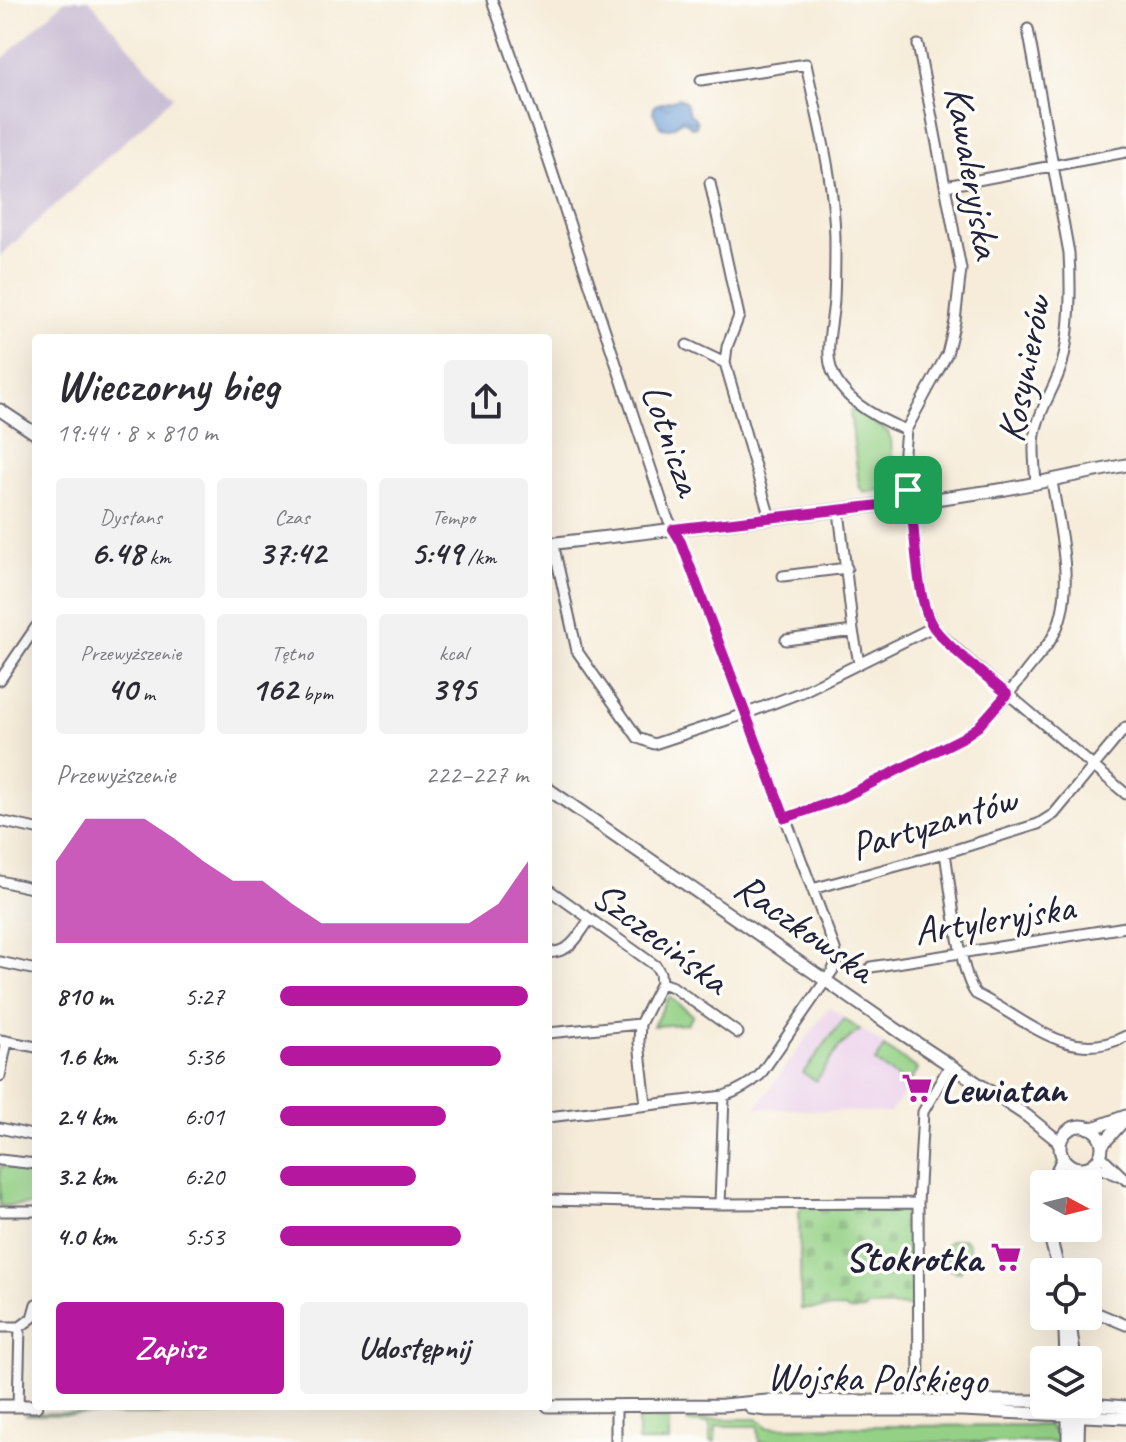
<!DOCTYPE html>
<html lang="pl">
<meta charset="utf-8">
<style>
:root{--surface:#fff;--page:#f2f2f3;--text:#2b2b33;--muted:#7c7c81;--accent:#b5179e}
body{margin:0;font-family:Caveat,sans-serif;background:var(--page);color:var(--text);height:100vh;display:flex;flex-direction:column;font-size:30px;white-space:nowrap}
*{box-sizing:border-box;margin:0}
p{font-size:26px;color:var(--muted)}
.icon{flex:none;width:44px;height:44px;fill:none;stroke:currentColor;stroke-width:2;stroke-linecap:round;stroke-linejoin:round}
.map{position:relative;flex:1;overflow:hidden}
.drawer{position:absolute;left:32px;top:334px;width:520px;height:1076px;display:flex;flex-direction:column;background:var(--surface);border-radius:8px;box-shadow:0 8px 32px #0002}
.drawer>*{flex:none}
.needle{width:52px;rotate:97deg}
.fabs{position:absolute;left:1030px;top:1170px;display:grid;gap:16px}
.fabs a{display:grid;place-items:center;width:72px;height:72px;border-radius:8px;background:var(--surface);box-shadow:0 8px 32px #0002;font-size:40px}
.pin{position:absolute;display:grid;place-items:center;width:68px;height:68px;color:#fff;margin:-34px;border-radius:16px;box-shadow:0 4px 12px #0006}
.round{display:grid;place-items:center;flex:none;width:84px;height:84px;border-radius:8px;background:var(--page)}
.overview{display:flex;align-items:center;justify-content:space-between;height:136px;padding:0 24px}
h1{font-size:44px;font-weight:700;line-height:60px}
.stats{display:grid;grid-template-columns:repeat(3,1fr);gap:12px;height:136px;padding:8px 24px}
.stats div{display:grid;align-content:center;border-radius:8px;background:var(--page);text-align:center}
.stats b{font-size:34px;font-weight:700}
.stats small{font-size:22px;font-weight:400}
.stats p{font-size:22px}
.chart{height:224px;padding:16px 24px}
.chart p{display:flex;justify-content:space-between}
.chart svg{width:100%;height:144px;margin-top:8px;fill:var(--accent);opacity:.7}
.primary-button{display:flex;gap:16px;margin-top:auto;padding:16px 24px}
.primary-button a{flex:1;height:92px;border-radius:8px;background:var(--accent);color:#fff;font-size:32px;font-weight:700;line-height:92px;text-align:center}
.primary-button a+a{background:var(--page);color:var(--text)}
ul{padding:0 24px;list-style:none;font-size:26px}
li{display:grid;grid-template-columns:128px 96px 1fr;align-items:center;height:60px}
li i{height:20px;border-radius:10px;background:var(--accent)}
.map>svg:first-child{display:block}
.built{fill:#ebd1eb}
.industrial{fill:#cbbfd5}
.green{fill:#94d186;stroke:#5b7a60;stroke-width:2}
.cemetery{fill:url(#cemetery-stones);stroke:#5b7a60;stroke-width:2}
.water{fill:url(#water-ripples);stroke:#475f88;stroke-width:2}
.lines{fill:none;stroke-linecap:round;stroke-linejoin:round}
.minor-casing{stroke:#6c6972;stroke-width:13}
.tertiary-casing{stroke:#6c6972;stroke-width:15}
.minor{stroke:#fff;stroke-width:9}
.tertiary{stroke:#fff;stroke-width:11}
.route-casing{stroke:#fff;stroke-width:16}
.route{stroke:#b5179e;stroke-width:10}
.labels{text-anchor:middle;stroke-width:7;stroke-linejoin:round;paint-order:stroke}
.street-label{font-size:40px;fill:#22223b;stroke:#fdfcf7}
.poi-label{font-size:40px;font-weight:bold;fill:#22223b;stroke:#fdfcf7;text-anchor:start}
</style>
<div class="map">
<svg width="1126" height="1442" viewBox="0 0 1126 1442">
<defs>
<pattern id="cemetery-stones" width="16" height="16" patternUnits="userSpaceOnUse" patternTransform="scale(2)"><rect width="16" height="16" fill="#94d186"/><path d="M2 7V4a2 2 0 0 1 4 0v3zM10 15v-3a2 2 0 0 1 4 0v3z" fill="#7fb375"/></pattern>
<pattern id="water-ripples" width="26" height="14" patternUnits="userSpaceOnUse" patternTransform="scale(2)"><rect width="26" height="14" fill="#6c9cd5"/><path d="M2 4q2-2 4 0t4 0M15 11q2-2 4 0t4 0" fill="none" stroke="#587fae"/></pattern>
</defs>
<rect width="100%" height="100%" fill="#fdfcf7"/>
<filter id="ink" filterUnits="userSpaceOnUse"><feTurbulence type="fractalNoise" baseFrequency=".0125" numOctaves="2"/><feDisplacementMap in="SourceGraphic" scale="16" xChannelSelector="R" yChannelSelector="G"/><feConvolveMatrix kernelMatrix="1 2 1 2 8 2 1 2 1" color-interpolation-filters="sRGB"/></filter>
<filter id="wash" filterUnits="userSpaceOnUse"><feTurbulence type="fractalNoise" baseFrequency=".006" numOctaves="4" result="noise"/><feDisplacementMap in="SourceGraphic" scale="32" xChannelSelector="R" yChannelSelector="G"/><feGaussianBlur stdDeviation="1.8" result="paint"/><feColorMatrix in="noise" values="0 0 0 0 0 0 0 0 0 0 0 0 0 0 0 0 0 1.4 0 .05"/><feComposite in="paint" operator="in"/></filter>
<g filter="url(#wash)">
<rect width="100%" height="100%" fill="#f6ecd9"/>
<path class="built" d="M829,1007L920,1070L890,1113L756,1108Z"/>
<path class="industrial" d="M65,0H89L173,97L0,256V61Z"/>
<path class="green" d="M852,409L888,432L891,440L894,479L889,488L864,493L859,486L850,410Z
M669,997L693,1015L687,1024L653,1026Z
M844,1019L860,1030L840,1046L816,1081L803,1073Z
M884,1047L918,1069L908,1085L875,1062Z
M0,1166L36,1171V1203L29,1205L0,1206Z
M957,1239H963L968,1244L970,1256L982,1255L983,1259L960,1262L961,1272C951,1272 944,1268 942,1257C942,1247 947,1240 957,1239Z
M31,1413H215L216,1415H25Z
M638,1419H669V1442H638Z
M688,1419H757L766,1425V1427L1048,1425L1058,1436V1442H759L758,1426H716L715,1442H710V1423H688Z"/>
<path class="cemetery" d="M910,1206L913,1211L914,1306L868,1307L865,1310L848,1311L845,1308L801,1309L799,1211L803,1207Z"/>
<path class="water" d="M679,98L686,103C688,106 687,108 688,111C691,118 700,117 696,127L693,128L682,120C676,126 668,131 660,127L653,112L655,105Z"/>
</g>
<g filter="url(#ink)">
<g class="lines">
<g class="minor-casing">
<path id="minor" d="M492,0L545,150L667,517L681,542L835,949L837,960L833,970L760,1075C749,1085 738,1091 724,1096L548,1117
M1028,29L1069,253C1071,288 1071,330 1062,364C1056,385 1044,402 1038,422C1031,441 1035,464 1036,484
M701,80L806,64C818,122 834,178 835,238C835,258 835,279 834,299C833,322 824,349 832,371C843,401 878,419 906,430
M710,183L739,316L727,347L725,363L770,518
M946,186L1126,152
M687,345L725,363
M908,490L903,462L906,430L947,354L955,321L961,269L918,45
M839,511L853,631L859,663
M912,514L923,603L933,627L967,659L1126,794
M553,543L577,651L638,738L654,744L745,714L802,692L933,627
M783,576L847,568
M786,640L853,631
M0,680L36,627
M785,818L840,799L962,738C986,722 1004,699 1022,677C1031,664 1044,651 1052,638C1078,594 1059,529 1052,481
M0,821L36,829
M945,853C950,883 959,974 976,994C1025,1018 1069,1066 1126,1036
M0,881L36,889
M548,889L656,966L660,973L661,983L673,987L738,1033
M812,889L945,853L1038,824L1054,814L1126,727
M548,953C573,951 576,938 590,919
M0,962L36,970
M871,967L1126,927
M548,1033L640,1024
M0,1040L36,1047
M0,1076L7,1041
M646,1105L639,1042L640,1024L661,983
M0,1128L36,1136
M1100,1155L1126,1180
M0,1160L36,1164
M1092,1165L1117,1175
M548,1200L720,1204L918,1203
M720,1204L724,1096
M0,1211H36
M1088,1309L1126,1325
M0,1327H20
M919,1401L918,1203L923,1112L950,1065
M18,1406L20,1327L32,1318L36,1304
M616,1442V1406"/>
</g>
<g class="tertiary-casing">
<path id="tertiary" d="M0,410L36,434
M897 502a12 12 0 1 1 24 0a12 12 0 1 1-24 0Z
M921,501L1006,489L1126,465
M548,544L897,503
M548,789L903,1034L1027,1116L1057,1140L1060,1146
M1060 1147a21 21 0 1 1 42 0a21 21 0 1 1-42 0Z
M1088,1128L1096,1127L1126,1116
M1102,1145L1125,1119
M1051,1184L1063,1158
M1060,1184L1065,1176L1074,1167
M1048,1228L1059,1272
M1069,1316L1075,1360
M1065,1332L1066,1360
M1088,1404L1126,1407
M0,1406H36
M548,1406L723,1405L767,1401H1044
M751,1408L767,1410H962L1126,1418
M1068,1442V1404
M1078,1442L1079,1404"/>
</g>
<use href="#minor" class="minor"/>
<use href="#tertiary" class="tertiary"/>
</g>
</g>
<g class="lines" filter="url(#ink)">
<g class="route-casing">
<path id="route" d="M908,490L917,492L921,501L919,509L912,514C916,544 917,604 934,628C952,651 985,675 1007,694L978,727L962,738L840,799L785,818L681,542L673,529L897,503L899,495Z"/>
</g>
<use href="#route" class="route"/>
</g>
<defs>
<g id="supermarket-bare" transform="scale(2.4)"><path d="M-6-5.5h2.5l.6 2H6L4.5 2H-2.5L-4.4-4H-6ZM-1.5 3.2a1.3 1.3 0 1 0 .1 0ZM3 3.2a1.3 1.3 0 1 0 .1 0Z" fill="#b5179e" stroke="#fdfcf7" stroke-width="2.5" paint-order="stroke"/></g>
</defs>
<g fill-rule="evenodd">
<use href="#supermarket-bare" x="917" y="1088"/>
<use href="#supermarket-bare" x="1006" y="1257"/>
</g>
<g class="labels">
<g class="street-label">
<text transform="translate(974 172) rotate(80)" y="14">Kawaleryjska</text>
<text transform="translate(1023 369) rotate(-79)" y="14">Kosynierów</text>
<text transform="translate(673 439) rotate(71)" y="14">Lotnicza</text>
<text transform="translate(933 822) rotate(-17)" y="14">Partyzantów</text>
<text transform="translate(994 918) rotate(-9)" y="14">Artyleryjska</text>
<text transform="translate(805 927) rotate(35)" y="14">Raczkowska</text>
<text transform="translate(661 937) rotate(37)" y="14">Szczecińska</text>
<text transform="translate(877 1377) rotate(1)" y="14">Wojska Polskiego</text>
</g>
<g class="poi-label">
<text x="941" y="1102">Lewiatan</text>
<text x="982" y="1271" text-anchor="end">Stokrotka</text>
</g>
</g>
</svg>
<div class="fabs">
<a><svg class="needle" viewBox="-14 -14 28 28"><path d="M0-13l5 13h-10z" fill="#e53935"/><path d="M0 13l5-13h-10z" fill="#7c7c81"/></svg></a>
<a><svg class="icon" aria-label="locate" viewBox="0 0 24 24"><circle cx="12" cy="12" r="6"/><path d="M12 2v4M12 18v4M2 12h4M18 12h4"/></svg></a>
<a><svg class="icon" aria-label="layers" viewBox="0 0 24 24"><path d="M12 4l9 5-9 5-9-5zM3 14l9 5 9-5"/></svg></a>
</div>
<div class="pin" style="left:908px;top:490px;background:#1e9e55"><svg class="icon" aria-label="arrive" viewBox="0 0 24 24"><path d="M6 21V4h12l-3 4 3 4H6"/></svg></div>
<section class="drawer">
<div class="overview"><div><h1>Wieczorny bieg</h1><p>19:44 · 8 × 810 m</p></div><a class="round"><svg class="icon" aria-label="share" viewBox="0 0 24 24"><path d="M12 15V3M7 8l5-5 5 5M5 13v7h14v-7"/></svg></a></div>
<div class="stats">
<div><p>Dystans</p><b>6.48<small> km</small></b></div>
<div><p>Czas</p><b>37:42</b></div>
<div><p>Tempo</p><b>5:49<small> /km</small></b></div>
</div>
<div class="stats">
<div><p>Przewyższenie</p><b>40<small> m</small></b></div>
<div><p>Tętno</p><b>162<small> bpm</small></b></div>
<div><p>kcal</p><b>395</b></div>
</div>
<div class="chart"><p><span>Przewyższenie</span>222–227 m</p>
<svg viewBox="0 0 160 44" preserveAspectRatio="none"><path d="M0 44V19L10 6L20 6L30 6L40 12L50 19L60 25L70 25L80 32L90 38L100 38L110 38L120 38L130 38L140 38L150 32L160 19V44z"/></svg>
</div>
<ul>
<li><b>810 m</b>5:27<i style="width:100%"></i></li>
<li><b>1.6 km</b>5:36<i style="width:89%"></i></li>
<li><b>2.4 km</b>6:01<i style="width:67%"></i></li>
<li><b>3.2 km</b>6:20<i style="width:55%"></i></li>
<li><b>4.0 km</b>5:53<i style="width:73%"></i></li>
</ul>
<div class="primary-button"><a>Zapisz</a><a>Udostępnij</a></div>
</section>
</div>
